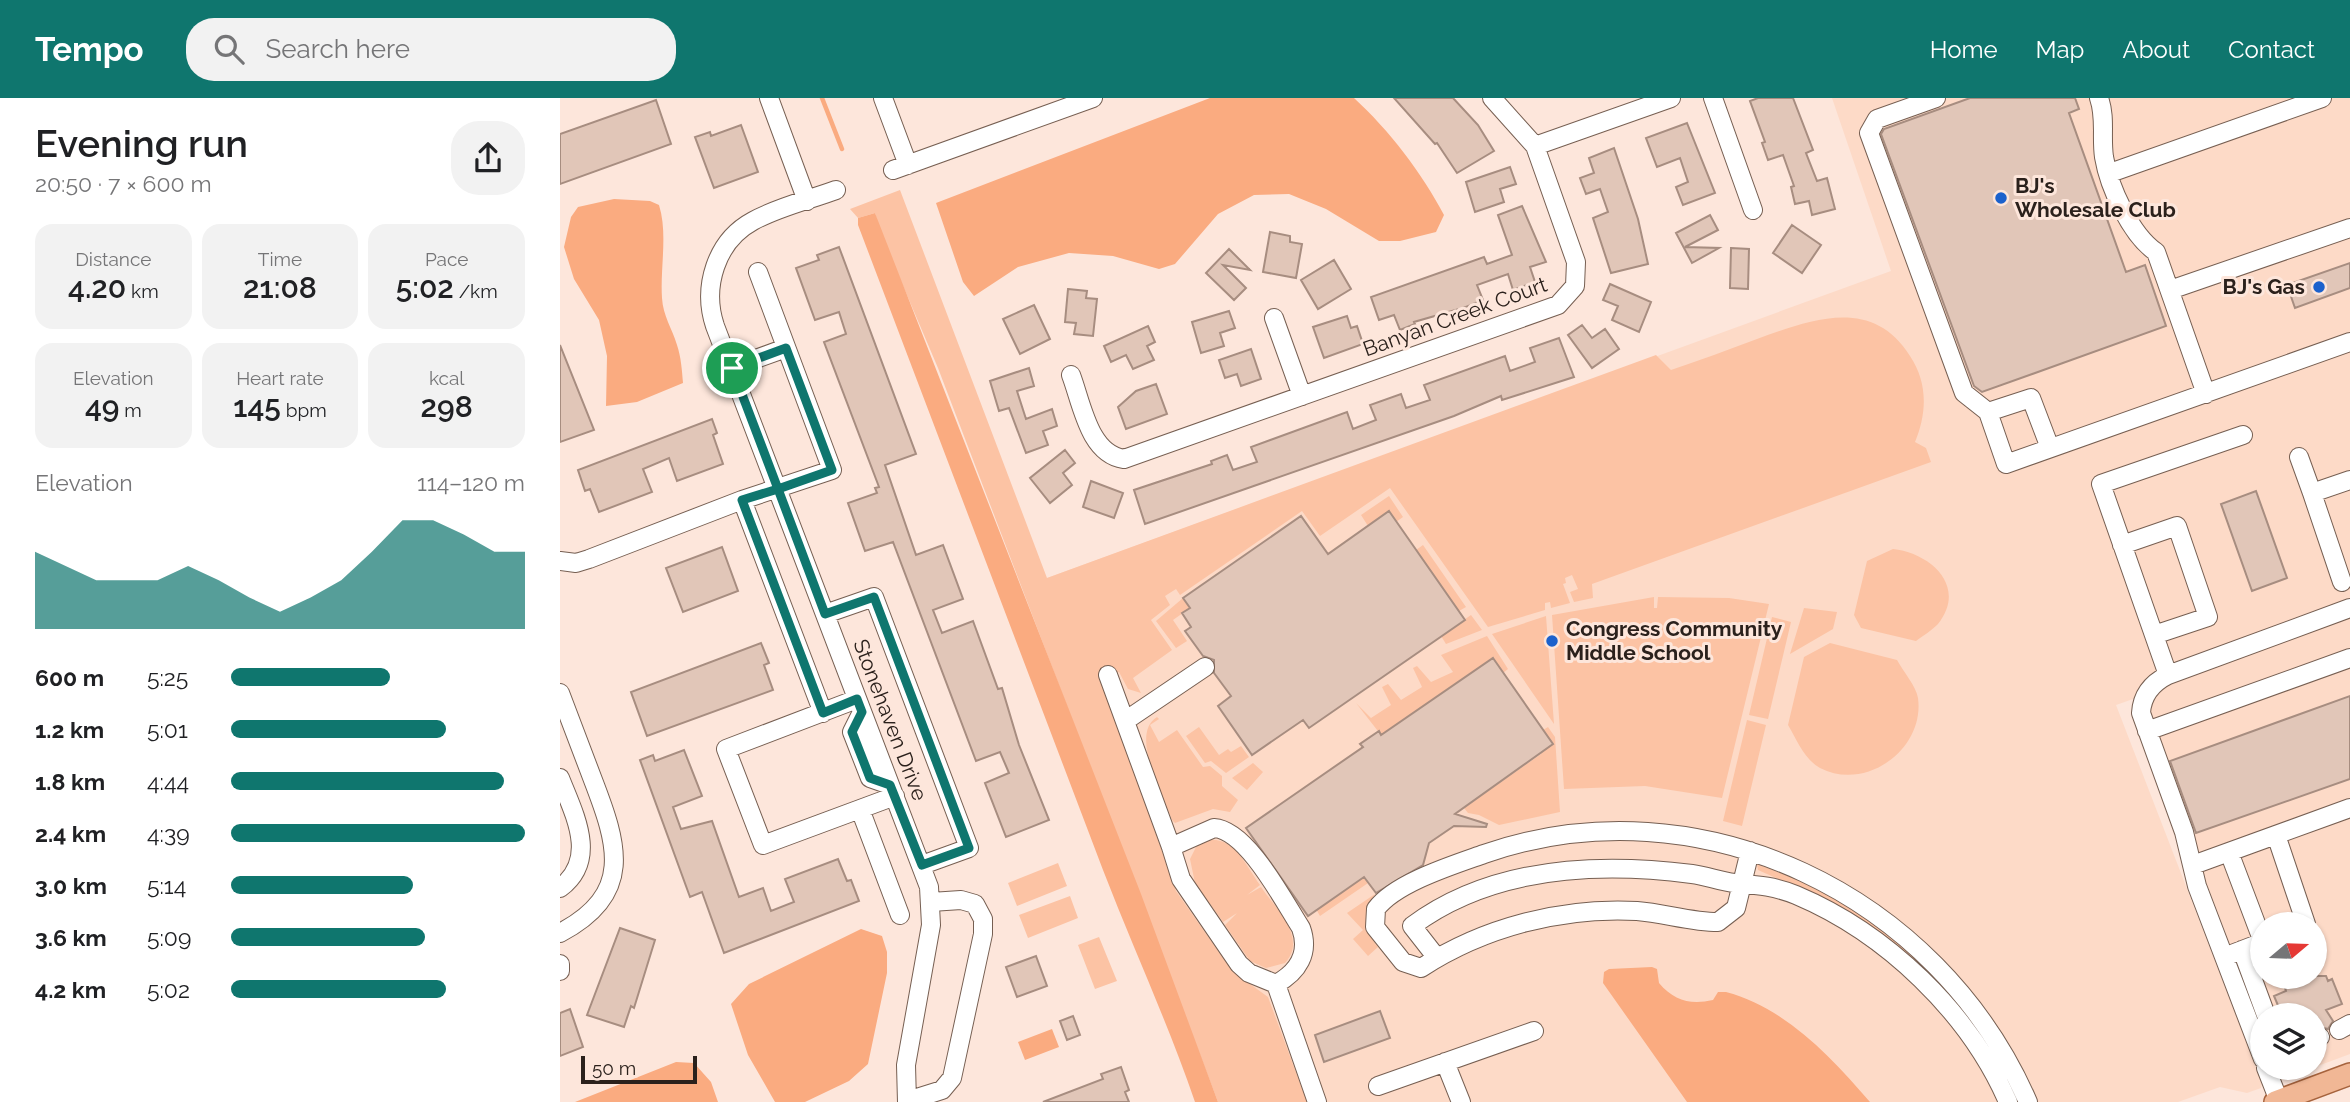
<!DOCTYPE html>
<meta charset="utf-8">
<style>
:root{--surface:#fff;--page:#f2f2f2;--text:#202124;--muted:#757577;--accent:#0f766e}
body{margin:0;font-family:Raleway,sans-serif;background:var(--page);color:var(--text);height:100vh;display:flex;flex-direction:column;font-size:26px;white-space:nowrap}
*{box-sizing:border-box;margin:0}
p{font-size:23px;color:var(--muted)}
.icon{flex:none;width:38px;height:38px;fill:none;stroke:currentColor;stroke-width:2;stroke-linecap:round;stroke-linejoin:round}
.map{position:relative;flex:1;overflow:hidden}
.details{display:flex;flex-direction:column;background:var(--surface);width:560px}
.details>*{flex:none}
.needle{width:46px;rotate:71deg}
.controls{position:absolute;left:1690px;top:814px;display:grid;gap:14px}
.controls a{display:grid;place-items:center;width:77px;height:77px;border-radius:50%;background:var(--surface);box-shadow:0 2px 5px #0004;font-size:35px}
.scale{position:absolute;left:21px;bottom:18px;width:116px;box-sizing:border-box;padding-left:7px;border:4px solid #2b211c;border-top:0;font-size:19px;line-height:24px;white-space:nowrap;color:#2b211c;-webkit-text-stroke:5px #fde6db;paint-order:stroke}
.pin{position:absolute;display:grid;place-items:center;width:60px;height:60px;color:#fff;margin:-30px;border:4px solid #fff;border-radius:50%;box-shadow:0 2px 7px #0007}
.round{display:grid;place-items:center;flex:none;width:74px;height:74px;border-radius:28px;background:var(--page)}
.overview{display:flex;align-items:center;justify-content:space-between;height:119px;padding:0 35px}
h1{font-size:38px;font-weight:600;line-height:52px}
.metrics{display:grid;grid-template-columns:repeat(3,1fr);gap:10px;height:119px;padding:7px 35px}
.metrics div{display:grid;align-content:center;border-radius:18px;background:var(--page);text-align:center}
.metrics b{font-size:30px;font-weight:600}
.metrics small{font-size:19px;font-weight:400}
.metrics p{font-size:19px}
.chart{height:196px;padding:14px 35px}
.chart p{display:flex;justify-content:space-between}
.chart svg{width:100%;height:126px;margin-top:7px;fill:var(--accent);opacity:.7}
ul{padding:0 35px;list-style:none;font-size:23px}
li{display:grid;grid-template-columns:112px 84px 1fr;align-items:center;height:52px}
li i{height:18px;border-radius:9px;background:var(--accent)}
header{display:flex;align-items:center;gap:42px;box-sizing:border-box;height:98px;padding:0 35px;background:var(--accent);color:#fff}
header strong{font-size:33px}
nav{display:flex;gap:38px;margin-inline-start:auto;font-size:24px}
.search{width:490px;height:63px;background:var(--page);display:flex;align-items:center;gap:18px;box-sizing:border-box;padding:0 24px;border-radius:28px;color:var(--muted);font-size:26px}
main{display:flex;flex:1;min-height:0}
.map>svg:first-child{display:block}
.built{fill:#fddac7;fill-rule:evenodd}
.green{fill:#fcc3a4}
.water{fill:#faab80}
.lines{fill:none;stroke-linecap:round;stroke-linejoin:round}
.stream{stroke:#faab80;stroke-width:4.5}
.building{fill:#e1c6b8;stroke:#a78d80;stroke-width:2}
.minor-casing{stroke:#765f52;stroke-width:20}
.major-casing{stroke:#a6633d;stroke-width:24}
.minor{stroke:#fff;stroke-width:18}
.major{stroke:#f1b795;stroke-width:21}
.route-casing{stroke:#fff;stroke-width:14}
.route{stroke:#0f766e;stroke-width:9}
.poi-dot{fill:#1b61cc;stroke:#fde6db;stroke-width:2.5}
.labels{text-anchor:middle;stroke-width:6;stroke-linejoin:round;paint-order:stroke}
.poi-label{font-size:21px;font-weight:bold;fill:#2b211c;stroke:#fde6db;text-anchor:start}
.street-label{font-size:21px;fill:#2b211c;stroke:#fde6db}
</style>
<header>
<strong>Tempo</strong>
<div class="search"><svg class="icon" aria-label="search" viewBox="0 0 24 24"><circle cx="10" cy="10" r="6"/><path d="M15 15l6 6"/></svg>Search here</div>
<nav><a>Home</a><a>Map</a><a>About</a><a>Contact</a></nav>
</header>
<main>
<section class="details">
<div class="overview"><div><h1>Evening run</h1><p>20:50 · 7 × 600 m</p></div><a class="round"><svg class="icon" aria-label="share" viewBox="0 0 24 24"><path d="M12 15V3M7 8l5-5 5 5M5 13v7h14v-7"/></svg></a></div>
<div class="metrics">
<div><p>Distance</p><b>4.20<small> km</small></b></div>
<div><p>Time</p><b>21:08</b></div>
<div><p>Pace</p><b>5:02<small> /km</small></b></div>
</div>
<div class="metrics">
<div><p>Elevation</p><b>49<small> m</small></b></div>
<div><p>Heart rate</p><b>145<small> bpm</small></b></div>
<div><p>kcal</p><b>298</b></div>
</div>
<div class="chart"><p><span>Elevation</span>114–120 m</p>
<svg viewBox="0 0 160 44" preserveAspectRatio="none"><path d="M0 44V17L10 22L20 27L30 27L40 27L50 22L60 27L70 33L80 38L90 33L100 27L110 17L120 6L130 6L140 11L150 17L160 17V44z"/></svg>
</div>
<ul>
<li><b>600 m</b>5:25<i style="width:54%"></i></li>
<li><b>1.2 km</b>5:01<i style="width:73%"></i></li>
<li><b>1.8 km</b>4:44<i style="width:93%"></i></li>
<li><b>2.4 km</b>4:39<i style="width:100%"></i></li>
<li><b>3.0 km</b>5:14<i style="width:62%"></i></li>
<li><b>3.6 km</b>5:09<i style="width:66%"></i></li>
<li><b>4.2 km</b>5:02<i style="width:73%"></i></li>
</ul>
</section>
<div class="map">
<svg width="1790" height="1004" viewBox="0 0 1790 1004">
<rect width="100%" height="100%" fill="#fde6db"/>
<path class="built" d="M1272,0H1790V956L1755,969V917H1703V934L1576,600L1556,607L1702,985L1701,990L1687,995L1660,989L1618,1004H687L487,480L1331,173ZM1703,826H1755V878H1703Z"/>
<path class="green" d="M340,92L487,480L1096,257L1111,272C1140,262 1168,252 1197,241C1250,222 1312,197 1350,258C1368,285 1367,315 1355,344L1366,350L1371,364L1032,486L1033,500L1014,504L1010,494L1018,491L1012,477L1005,480L1006,485L1003,486L1010,505L991,510L990,504L985,505V512L928,529L830,390L760,438L742,413L620,497L616,491L605,498L610,507L591,522L612,552L573,580L581,595L568,591L559,574L541,581L616,793L672,873L708,899L747,1004H658L378,270L321,136L315,115L298,120L290,111Z
M829,398L843,419L836,424L829,413L808,428L801,417Z
M863,447L906,509L899,513L856,452Z
M1333,451C1370,455 1408,488 1378,526C1372,532 1363,538 1356,543L1301,530L1294,517L1307,463Z
M1094,499V510H1097L1098,499L1169,500L1209,506L1162,700L1085,688L1004,691L992,517Z
M623,500L630,510L613,522L627,543L616,550L596,523Z
M1244,510L1277,514L1273,531L1230,556Z
M911,517L922,532L886,546L881,538Z
M986,518L994,626L932,536Z
M1212,519L1231,524L1208,621L1189,617Z
M927,538L948,571L943,575L933,560L821,637L796,605L811,620L831,607L822,589L828,586L841,602L862,589L853,570L857,568L871,584L893,574L881,557Z
M1270,545L1337,562C1343,573 1356,588 1358,600C1365,651 1306,694 1260,670C1244,661 1237,642 1228,627L1244,559Z
M597,619L599,621L590,627L599,644L617,632L643,669L650,668L662,678V688L678,702L670,714L653,711L615,725L612,722C603,697 569,636 597,619Z
M1187,622L1206,627L1182,728L1163,723Z
M639,629L659,657L668,651L671,654L681,648L689,659L666,675L651,663L645,665L626,638Z
M988,629L995,639L1000,714L939,727L919,717L908,715L904,710L981,656L983,632Z
M693,665L703,674L687,692L672,680Z
M648,742C675,739 686,768 700,787L687,797L701,789C716,811 748,840 725,865L706,870L690,863L665,827L677,815L663,824L635,785L630,761L636,749Z
M848,748L827,772L760,818L756,811Z
M498,765L507,788L457,808L448,785Z
M1197,766C1288,799 1376,857 1424,942L1391,899L1268,803L1198,772Z
M815,796C802,815 804,832 818,849L808,858L793,841L803,832L787,815Z
M510,798L518,820L468,840L459,817Z
M539,839L557,883L535,891L518,847Z"/>
<path class="water" d="M650,0H794C829,32 862,75 884,117L876,134L840,143H819L766,111L729,96L694,97L658,116L615,166L599,171L553,158L509,155L458,169L414,198L403,184L376,105Z
M54,101L90,103L99,107C108,136 100,169 102,200C103,218 112,230 117,247C121,259 122,272 123,285L77,304L46,308L47,258L39,222L14,181L4,149L11,119L18,109Z
M315,115L581,796L658,1004H635C608,925 573,850 543,772L298,127V120Z
M301,831L322,838L327,854V875L308,966L289,983L245,1004H215L188,957L171,906L189,886Z
M1092,869L1097,871L1099,885C1114,903 1131,907 1153,902L1158,894H1166C1226,910 1271,959 1310,1004H1127L1043,885L1044,874L1049,871Z
M492,931L499,949L465,962L458,944Z
M116,964L134,965L151,984L158,1004H15Z"/>
<g class="lines">
<path class="stream" d="M262,0L282,51"/>
</g>
<path class="building" d="M834,0H893L918,27L934,53L897,75L877,45L875,46Z
M1198,0H1233L1253,52L1246,55L1257,83L1267,80L1275,111L1252,117L1249,103L1235,106L1231,89L1234,88L1223,57L1208,62L1202,45L1205,44L1190,3Z
M1410,0H1515L1519,11L1509,15L1566,174L1585,167L1606,228L1422,294L1414,288L1321,36L1324,31Z
M96,2L111,46L0,86V36Z
M1127,25L1155,95L1123,107L1116,89L1128,84L1120,60L1097,69L1086,40Z
M181,27L198,74L154,90L135,39L150,34L151,38Z
M1054,50L1078,121L1088,166L1051,175L1033,120L1048,114L1040,91L1026,96L1020,80L1034,75L1029,60Z
M950,69L956,86L940,91L944,104L915,114L906,84Z
M962,108L986,164L970,169L975,184L953,192L948,176L917,187L923,202L906,209L854,224L855,226L840,232L834,217L819,222L811,199L924,159L927,166L952,157L938,117Z
M1150,117L1158,132L1125,149L1159,150L1132,165L1116,135Z
M1232,127L1261,147L1242,175L1213,155Z
M710,134L730,138V144L742,146L736,180L703,174Z
M279,149L356,356L325,367L356,457L383,447L403,501L373,512L382,535L413,523L438,591L442,590L459,647L489,722L446,739L425,685L449,675L440,654L416,663L333,444L305,453L288,405L317,395L315,390L319,389L264,244L286,236L279,214L255,222L236,170L259,162L257,157Z
M1171,150L1189,151L1188,191L1170,190Z
M669,151L690,172L663,167L686,190L674,202L646,175Z
M774,162L791,191L758,211L741,182Z
M1790,165V190L1735,210L1727,187Z
M1050,186L1091,204L1079,234L1052,222L1058,208L1043,202Z
M508,191L527,193L526,200L537,201L533,238L514,236L516,225L505,224Z
M474,207L490,241L460,256L443,221Z
M669,213L675,230L660,235L664,248L641,255L632,224Z
M787,218L791,230L797,228L803,246L764,260L753,229Z
M1022,227L1032,240L1045,231L1059,251L1032,270L1008,237Z
M588,228L595,244L587,248L594,262L573,271L566,257L551,264L544,248Z
M999,240L1014,279L942,302L941,298L894,318L585,426L574,392L652,366L651,363L667,357L673,372L697,364L691,349L787,314L793,331L816,322L810,307L841,296L846,310L870,302L864,287L945,258L950,273L975,264L970,250Z
M0,247L34,332L0,344Z
M691,251L701,281L681,288L677,276L665,280L659,262Z
M469,270L474,288L457,293L466,321L492,311L497,328L483,333L488,347L466,355L449,310L439,313L430,283Z
M596,286L607,316L566,331L558,309L576,293Z
M152,321L157,335L153,337L163,366L117,383L109,360L83,371L92,394L39,414L30,391L25,393L18,372Z
M505,352L515,365L503,375L512,387L490,405L470,380Z
M531,383L563,395L554,420L523,409Z
M1696,393L1727,480L1692,493L1661,406Z
M829,413L905,522L749,630L743,622L692,657L658,608L671,598L654,575V562L643,558L625,533L631,529L622,515L630,510L623,500L741,418L768,456Z
M162,449L178,493L123,514L106,470Z
M201,545L209,565L204,567L213,592L87,638L71,594Z
M933,560L993,646L895,716L927,726L926,729L894,728L869,745L863,767L816,795L804,779L748,818L686,730L803,649L800,646L819,633L821,637Z
M1790,598V681L1636,735L1610,663Z
M124,652L142,698L113,709L121,731L152,723L179,799L203,790L211,813L234,804L225,781L278,761L287,783L291,782L299,803L164,855L142,794L130,799L80,662L93,657L95,663Z
M60,830L95,842L74,910L71,908L64,929L27,917Z
M476,858L487,888L457,899L446,869Z
M1721,878H1766L1768,883L1772,881L1782,906L1766,912L1773,923L1768,931L1755,928V917H1722L1714,898L1726,893Z
M10,911L23,949L0,958V915Z
M820,913L830,940L764,964L755,937Z
M513,918L520,937L507,942L500,923Z
M561,969L569,992L565,994L569,1004H483L543,981L541,976Z"/>
<g class="lines">
<g class="minor-casing">
<path id="minor" d="M209,0L247,103
M323,0L348,67
M1153,0L1193,112
M1376,0L1317,21L1309,35L1404,295L1428,314
M1539,0C1546,20 1541,38 1544,59C1549,89 1571,137 1596,154L1646,296
M975,48L1111,0
M333,72L533,0
M1550,75L1762,0
M276,92C249,102 218,109 193,123C156,143 142,189 155,228L369,789L371,827L346,967L347,1004
M1610,192L1790,130
M714,220L742,298
M171,270L226,250
M511,277C522,306 529,356 564,361L998,207L1015,188L1016,164L975,48L932,0
M1490,350L1471,300L1428,314L1446,366L1790,244
M1739,359L1752,395
M182,402L272,372L198,174
M1562,447L1617,428L1648,519L1594,537
M0,463L16,465L29,461L182,402L263,615
M1782,484L1752,395L1790,382
M265,516L314,499L409,750L362,767
M548,577L611,749
M1608,577L1541,386L1683,337
M0,595C11,624 22,653 33,682C58,747 74,796 0,835
M297,601L166,651L203,747L335,698
M302,614L292,634L310,680L330,687
M565,623L645,569
M1587,633L1790,560
M0,680C14,716 39,761 0,790
M300,711L340,817
M654,730C687,732 723,802 741,830C750,855 738,874 716,886L689,875L679,866L621,781L611,749Z
M1716,737L1746,826
M1190,753L1176,810L1158,824C1131,824 1104,815 1077,813C1002,809 924,829 861,870L843,864L815,829L816,811C835,785 893,767 924,756C1140,681 1378,797 1468,1004
M1633,767L1790,710
M1682,852L1706,917
M1664,859L1703,844L1669,754
M877,860L852,828C931,769 1038,764 1132,776C1146,778 1160,783 1174,785C1197,787 1214,788 1236,797C1326,835 1409,914 1448,1004
M0,866V873
M716,886L757,1004
M1779,932L1790,926
M1755,940L1760,939
M1703,961L1637,788L1624,734L1581,615C1582,597 1592,585 1608,577L1790,510
M885,964L901,1004
M1706,970L1719,1003
M818,988L974,933
M347,1003L382,992L392,980L423,836V821L415,806L401,802L371,804"/>
</g>
<g class="major-casing">
<path id="major" d="M1715,1004L1790,976"/>
</g>
<use href="#minor" class="minor"/>
<use href="#major" class="major"/>
</g>
<g class="lines">
<g class="route-casing">
<path id="route" d="M172,270L218,391L182,402L263,615L297,601L302,614L292,634L310,680L330,687L362,767L409,750L314,499L265,516L218,391L272,372L226,250L172,270"/>
</g>
<use href="#route" class="route"/>
</g>
<g class="poi-dot">
<circle cx="1441" cy="100" r="7"/>
<circle cx="1759" cy="189" r="7"/>
<circle cx="992" cy="543" r="7"/>
</g>
<g class="labels">
<g class="poi-label">
<text x="1455" y="95">BJ's<tspan x="1455" dy="24">Wholesale Club</tspan></text>
<text x="1745" y="196" text-anchor="end">BJ's Gas</text>
<text x="1006" y="538">Congress Community<tspan x="1006" dy="24">Middle School</tspan></text>
</g>
<g class="street-label">
<text transform="translate(895 219) rotate(-20)" y="7">Banyan Creek Court</text>
<text transform="translate(330 622) rotate(69)" y="7">Stonehaven Drive</text>
</g>
</g>
</svg>
<div class="controls">
<a><svg class="needle" viewBox="-14 -14 28 28"><path d="M0-13l5 13h-10z" fill="#e53935"/><path d="M0 13l5-13h-10z" fill="#757577"/></svg></a>
<a><svg class="icon" aria-label="layers" viewBox="0 0 24 24"><path d="M12 4l9 5-9 5-9-5zM3 14l9 5 9-5"/></svg></a>
</div>
<div class="scale">50 m</div>
<div class="pin" style="left:172px;top:270px;background:#1e9e55"><svg class="icon" aria-label="arrive" viewBox="0 0 24 24"><path d="M6 21V4h12l-3 4 3 4H6"/></svg></div>
</div>
</main>
